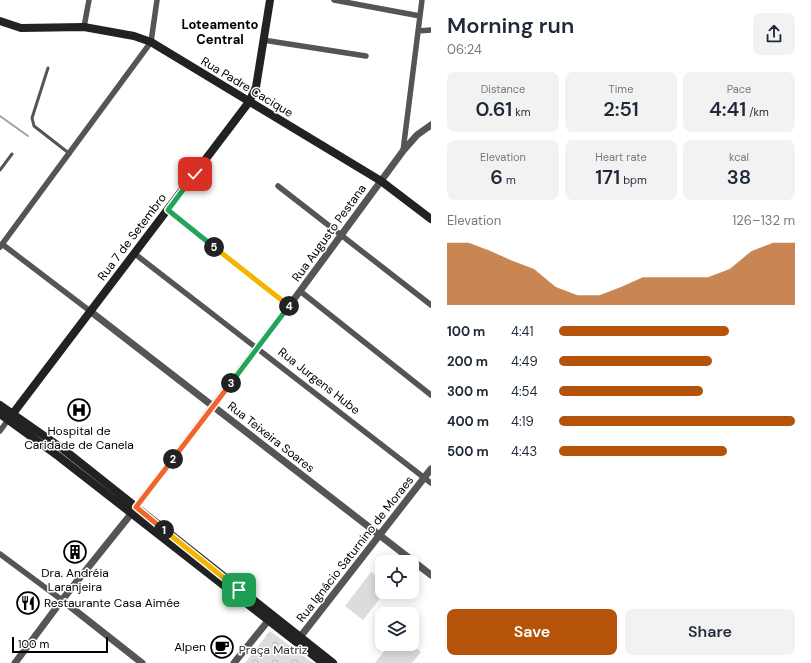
<!DOCTYPE html>
<meta charset="utf-8">
<style>
:root{--surface:#fff;--page:#f2f2f3;--text:#1f2937;--muted:#747a83;--accent:#b45309}
body{margin:0;font-family:"DM Sans",sans-serif;background:var(--page);color:var(--text);height:100vh;display:flex;flex-direction:column;font-size:15px;white-space:nowrap}
*{box-sizing:border-box;margin:0}
p{font-size:13px;color:var(--muted)}
.icon{flex:none;width:22px;height:22px;fill:none;stroke:currentColor;stroke-width:2;stroke-linecap:round;stroke-linejoin:round}
.map{position:relative;flex:1;overflow:hidden}
.details{display:flex;flex-direction:column;background:var(--surface);width:380px}
.details>*{flex:none}
.buttons{position:absolute;left:375px;top:555px;display:grid;gap:8px}
.buttons a{display:grid;place-items:center;width:44px;height:44px;border-radius:8px;background:var(--surface);box-shadow:0 2px 10px #0003;font-size:20px}
.scale{position:absolute;left:12px;bottom:10px;width:96px;box-sizing:border-box;padding-left:4px;border:2px solid #000;border-top:0;font-size:11px;line-height:14px;white-space:nowrap;color:#000;-webkit-text-stroke:3px #fff;paint-order:stroke}
.pin{position:absolute;display:grid;place-items:center;width:34px;height:34px;color:#fff;margin:-17px;border-radius:8px;box-shadow:0 2px 6px #0006}
.km{position:absolute;width:20px;height:20px;margin:-10px;border-radius:50%;background:#222;color:#fff;font-size:11px;line-height:20px;text-align:center}
.round{display:grid;place-items:center;flex:none;width:42px;height:42px;border-radius:8px;background:var(--page)}
.headline{display:flex;align-items:center;justify-content:space-between;height:68px;padding:0 16px}
h1{font-size:22px;font-weight:600;line-height:30px}
.figures{display:grid;grid-template-columns:repeat(3,1fr);gap:6px;height:68px;padding:4px 16px}
.figures div{display:grid;align-content:center;border-radius:8px;background:var(--page);text-align:center}
.figures b{font-size:20px;font-weight:600}
.figures small{font-size:11px;font-weight:400}
.figures p{font-size:11px}
.chart{height:112px;padding:8px 16px}
.chart p{display:flex;justify-content:space-between}
.chart svg{width:100%;height:72px;margin-top:4px;fill:var(--accent);opacity:.7}
.action{display:flex;gap:8px;margin-top:auto;padding:8px 16px}
.action a{flex:1;height:46px;border-radius:8px;background:var(--accent);color:#fff;font-size:16px;font-weight:600;line-height:46px;text-align:center}
.action a+a{background:var(--page);color:var(--text)}
ul{padding:0 16px;list-style:none;font-size:13px}
li{display:grid;grid-template-columns:64px 48px 1fr;align-items:center;height:30px}
li i{height:10px;border-radius:5px;background:var(--accent)}
main{display:flex;flex:1;min-height:0}
.map>svg:first-child{display:block}
.forest{fill:url(#forest-crowns)}
.pitch{fill:#dcdcdc}
.lines{fill:none;stroke-linecap:round;stroke-linejoin:round}
.stream{stroke:#a3a3a3;stroke-width:2}
.service{stroke:#555;stroke-width:3}
.minor{stroke:#555;stroke-width:5.5}
.tertiary{stroke:#555;stroke-width:7}
.secondary{stroke:#222;stroke-width:8}
.split-1-casing{stroke:#fff;stroke-width:8}
.split-2-casing{stroke:#fff;stroke-width:8}
.split-3-casing{stroke:#fff;stroke-width:8}
.split-4-casing{stroke:#fff;stroke-width:8}
.split-5-casing{stroke:#fff;stroke-width:8}
.split-6-casing{stroke:#fff;stroke-width:8}
.split-1{stroke:#f5b400;stroke-width:5}
.split-2{stroke:#f0652b;stroke-width:5}
.split-3{stroke:#f0652b;stroke-width:5}
.split-4{stroke:#22a559;stroke-width:5}
.split-5{stroke:#f5b400;stroke-width:5}
.split-6{stroke:#22a559;stroke-width:5}
.labels{text-anchor:middle;stroke-width:3;stroke-linejoin:round;paint-order:stroke}
.street-label{font-size:12px;fill:#000;stroke:#fff}
.poi-label{font-size:12px;fill:#000;stroke:#fff}
.park-label{font-size:12px;fill:#333;stroke:#fff}
.neighbourhood-label{font-size:13px;font-weight:bold;fill:#000;stroke:#fff}
</style>
<main>
<div class="map">
<svg width="431" height="663" viewBox="0 0 431 663">
<defs>
<pattern id="forest-crowns" width="20" height="18" patternUnits="userSpaceOnUse"><rect width="20" height="18" fill="#dcdcdc"/><path d="M2 6a3 3 0 1 1 6 0M12 15a3 3 0 1 1 6 0" fill="none" stroke="#bbb"/></pattern>
</defs>
<rect width="100%" height="100%" fill="#fff"/>
<path class="forest" d="M270,631L313,663H245Z"/>
<path class="pitch" d="M371,572L382,580V592H385L363,620L345,606Z
M390,644H411L421,652L412,663H375Z"/>
<g class="lines">
<path class="stream" d="M0,116L28,136"/>
<path class="service" d="M48,68L32,118L34,126L70,154
M0,170L12,154"/>
<path class="minor" d="M334,0L420,16
M84,27L89,0
M418,31L431,30
M263,40L366,56
M403,151L422,0
M278,186L431,305
M168,210L289,306
M2,244L90,311
M0,247L151,42L157,0
M135,254L431,483
M300,291L431,395
M0,431L8,420
M0,554L62,600"/>
<path class="tertiary" d="M90,311L431,575
M136,507L289,306L403,151L417,135L431,125
M62,600L142,663
M297,641L431,469
M15,663L62,600L131,514
M234,663L272,616"/>
<path class="secondary" d="M0,21L21,28L84,27L134,36L151,42L381,181L431,219
M0,405L63,449L333,663
M0,414L58,456L323,663
M8,420L249,102L256,87L270,0"/>
</g>
<g class="lines">
<g class="split-1-casing">
<path id="split-1" d="M164,530L239,590"/>
</g>
<g class="split-2-casing">
<path id="split-2" d="M164,530L136,507L173,459"/>
</g>
<g class="split-3-casing">
<path id="split-3" d="M173,459L231,383"/>
</g>
<g class="split-4-casing">
<path id="split-4" d="M231,383L289,306"/>
</g>
<g class="split-5-casing">
<path id="split-5" d="M214,247L289,306"/>
</g>
<g class="split-6-casing">
<path id="split-6" d="M195,174L168,210L214,247"/>
</g>
<use href="#split-1" class="split-1"/>
<use href="#split-2" class="split-2"/>
<use href="#split-3" class="split-3"/>
<use href="#split-4" class="split-4"/>
<use href="#split-5" class="split-5"/>
<use href="#split-6" class="split-6"/>
</g>
<defs>
<g id="hospital-ring" transform="scale(1.15)"><circle r="9.5" fill="#fff" stroke="#000" stroke-width="1.5"/><path d="M-5-5h3v3.5h4V-5h3V5h-3V1.5h-4V5h-3Z" fill="#000"/></g>
<g id="building-ring" transform="scale(1.15)"><circle r="9.5" fill="#fff" stroke="#000" stroke-width="1.5"/><path d="M-4-6H4V6H1V3H-1V6H-4ZM-2.5-4.3h1.7v1.8h-1.7ZM.8-4.3h1.7v1.8H.8ZM-2.5-1h1.7V.8h-1.7ZM.8-1h1.7V.8H.8Z" fill="#000"/></g>
<g id="restaurant-ring" transform="scale(1.15)"><circle r="9.5" fill="#fff" stroke="#000" stroke-width="1.5"/><path d="M-5-6h1v4h1v-4h1v4h1v-4h1v5L-1.5 .5V6h-2V.5L-5-1ZM5-6V6H3V1.5H1.5Q1.5-4 5-6Z" fill="#000"/></g>
<g id="cafe-ring" transform="scale(1.15)"><circle r="9.5" fill="#fff" stroke="#000" stroke-width="1.5"/><path d="M-5.5-4.5H6V0H3Q3 3.5 0 3.5H-2.5Q-5.5 3.5-5.5 0ZM3-3.2v2h1.7v-2ZM-6 4.5H4V6H-6Z" fill="#000"/></g>
</defs>
<g fill-rule="evenodd">
<use href="#hospital-ring" x="79" y="410"/>
<use href="#building-ring" x="75" y="552"/>
<use href="#restaurant-ring" x="28" y="603"/>
<use href="#cafe-ring" x="222" y="647"/>
</g>
<g class="labels">
<g class="street-label">
<text transform="translate(247 87) rotate(31)" y="4">Rua Padre Cacique</text>
<text transform="translate(329 233) rotate(-54)" y="4">Rua Augusto Pestana</text>
<text transform="translate(132 237) rotate(-53)" y="4">Rua 7 de Setembro</text>
<text transform="translate(319 381) rotate(38)" y="4">Rua Jurgens Hube</text>
<text transform="translate(271 437) rotate(38)" y="4">Rua Teixeira Soares</text>
<text transform="translate(355 549) rotate(-52)" y="4">Rua Ignácio Saturnino de Moraes</text>
</g>
<g class="poi-label">
<text x="79" y="435">Hospital de<tspan x="79" dy="14">Caridade de Canela</tspan></text>
<text x="75" y="577">Dra. Andréia<tspan x="75" dy="14">Laranjeira</tspan></text>
<text x="44" y="607" text-anchor="start">Restaurante Casa Aimée</text>
<text x="206" y="651" text-anchor="end">Alpen</text>
</g>
<g class="park-label">
<text x="273" y="654">Praça Matriz</text>
</g>
<g class="neighbourhood-label">
<text x="220" y="29">Loteamento<tspan x="220" dy="15">Central</tspan></text>
</g>
</g>
</svg>
<div class="buttons">
<a><svg class="icon" aria-label="locate" viewBox="0 0 24 24"><circle cx="12" cy="12" r="6"/><path d="M12 2v4M12 18v4M2 12h4M18 12h4"/></svg></a>
<a><svg class="icon" aria-label="layers" viewBox="0 0 24 24"><path d="M12 4l9 5-9 5-9-5zM3 14l9 5 9-5"/></svg></a>
</div>
<div class="scale">100 m</div>
<div class="pin" style="left:239px;top:590px;background:#1e9e55"><svg class="icon" aria-label="arrive" viewBox="0 0 24 24"><path d="M6 21V4h12l-3 4 3 4H6"/></svg></div>
<div class="pin" style="left:195px;top:174px;background:#d93025"><svg class="icon" aria-label="check" viewBox="0 0 24 24"><path d="M5 12l5 5 9-10"/></svg></div>
<b class="km" style="left:164px;top:530px">1</b>
<b class="km" style="left:173px;top:459px">2</b>
<b class="km" style="left:231px;top:383px">3</b>
<b class="km" style="left:289px;top:306px">4</b>
<b class="km" style="left:214px;top:247px">5</b>
</div>
<section class="details">
<div class="headline"><div><h1>Morning run</h1><p>06:24</p></div><a class="round"><svg class="icon" aria-label="share" viewBox="0 0 24 24"><path d="M12 15V3M7 8l5-5 5 5M5 13v7h14v-7"/></svg></a></div>
<div class="figures">
<div><p>Distance</p><b>0.61<small> km</small></b></div>
<div><p>Time</p><b>2:51</b></div>
<div><p>Pace</p><b>4:41<small> /km</small></b></div>
</div>
<div class="figures">
<div><p>Elevation</p><b>6<small> m</small></b></div>
<div><p>Heart rate</p><b>171<small> bpm</small></b></div>
<div><p>kcal</p><b>38</b></div>
</div>
<div class="chart"><p><span>Elevation</span>126–132 m</p>
<svg viewBox="0 0 160 44" preserveAspectRatio="none"><path d="M0 44V6L10 6L20 11L30 17L40 22L50 33L60 38L70 38L80 33L90 27L100 27L110 27L120 27L130 22L140 11L150 6L160 6V44z"/></svg>
</div>
<ul>
<li><b>100 m</b>4:41<i style="width:72%"></i></li>
<li><b>200 m</b>4:49<i style="width:65%"></i></li>
<li><b>300 m</b>4:54<i style="width:61%"></i></li>
<li><b>400 m</b>4:19<i style="width:100%"></i></li>
<li><b>500 m</b>4:43<i style="width:71%"></i></li>
</ul>
<div class="action"><a>Save</a><a>Share</a></div>
</section>
</main>
